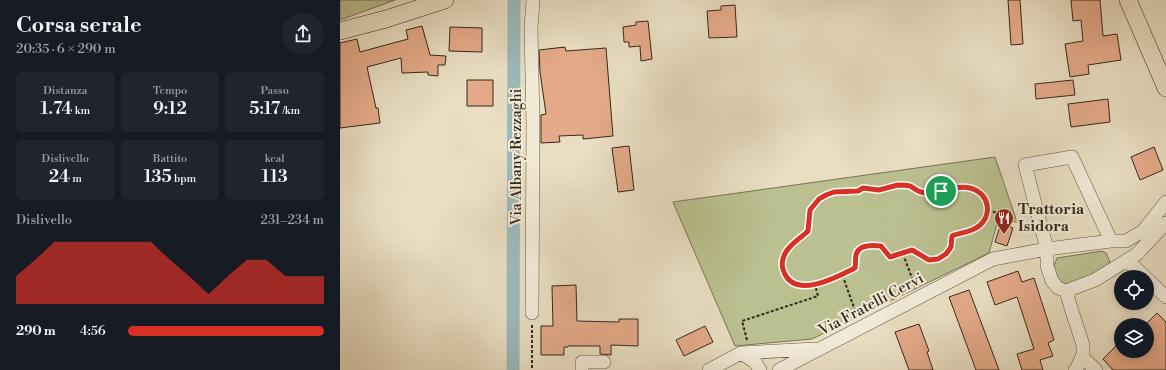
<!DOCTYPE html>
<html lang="it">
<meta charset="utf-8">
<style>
:root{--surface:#171b24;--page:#20242c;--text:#f1f3f6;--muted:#9ea1a6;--accent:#d93025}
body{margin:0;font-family:"Libre Bodoni",serif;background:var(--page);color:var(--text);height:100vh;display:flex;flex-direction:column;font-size:15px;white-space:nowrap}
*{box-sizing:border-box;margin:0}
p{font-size:13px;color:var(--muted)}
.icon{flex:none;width:22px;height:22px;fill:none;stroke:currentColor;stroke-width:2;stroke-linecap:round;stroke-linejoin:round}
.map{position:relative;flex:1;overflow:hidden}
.side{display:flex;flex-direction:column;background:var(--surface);width:340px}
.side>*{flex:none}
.controls{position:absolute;left:774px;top:270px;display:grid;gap:8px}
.controls a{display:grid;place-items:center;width:40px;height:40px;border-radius:50%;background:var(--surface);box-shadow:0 2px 10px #0003;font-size:20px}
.pin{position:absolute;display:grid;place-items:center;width:34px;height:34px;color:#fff;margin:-17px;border:2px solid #fff;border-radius:50%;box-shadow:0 1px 4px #0007}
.round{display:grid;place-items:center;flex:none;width:42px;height:42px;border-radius:21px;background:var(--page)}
.head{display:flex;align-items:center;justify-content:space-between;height:68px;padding:0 16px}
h1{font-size:22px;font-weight:600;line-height:30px}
.stats{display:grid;grid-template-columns:repeat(3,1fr);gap:6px;height:68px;padding:4px 16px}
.stats div{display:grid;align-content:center;border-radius:6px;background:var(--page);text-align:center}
.stats b{font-size:17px;font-weight:600}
.stats small{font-size:11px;font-weight:400}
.stats p{font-size:11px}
.chart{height:112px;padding:8px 16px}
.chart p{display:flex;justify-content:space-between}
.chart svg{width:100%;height:72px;margin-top:4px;fill:var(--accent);opacity:.7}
ul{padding:0 16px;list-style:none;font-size:13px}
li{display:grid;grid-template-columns:64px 48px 1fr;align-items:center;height:30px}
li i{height:10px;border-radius:5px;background:var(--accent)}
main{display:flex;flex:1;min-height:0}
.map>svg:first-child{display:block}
.green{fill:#bbc090;stroke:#787456}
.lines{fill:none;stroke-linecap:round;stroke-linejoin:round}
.canal{stroke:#9cbabd;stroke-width:13}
.building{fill:#e4aa89;stroke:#36281d}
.minor-casing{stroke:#635646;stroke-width:14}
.major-casing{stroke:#36281d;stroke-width:18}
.path{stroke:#36281d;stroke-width:2;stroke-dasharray:3 2;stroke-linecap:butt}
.minor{stroke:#f1ead7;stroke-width:13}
.major{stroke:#e9dec2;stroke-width:17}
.route-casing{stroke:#fff;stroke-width:8}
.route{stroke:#d93025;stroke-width:5}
.labels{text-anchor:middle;stroke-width:4;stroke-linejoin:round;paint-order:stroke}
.street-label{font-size:15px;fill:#36281d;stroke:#f1ead7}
.poi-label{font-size:15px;font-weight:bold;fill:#36281d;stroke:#f1ead7;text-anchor:start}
</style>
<main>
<section class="side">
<div class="head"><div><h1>Corsa serale</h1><p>20:35 · 6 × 290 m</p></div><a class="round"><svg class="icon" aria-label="share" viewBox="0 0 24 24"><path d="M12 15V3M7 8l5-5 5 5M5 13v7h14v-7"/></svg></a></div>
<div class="stats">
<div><p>Distanza</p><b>1.74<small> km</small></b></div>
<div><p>Tempo</p><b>9:12</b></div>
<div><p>Passo</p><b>5:17<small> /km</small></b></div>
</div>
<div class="stats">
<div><p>Dislivello</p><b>24<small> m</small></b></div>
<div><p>Battito</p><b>135<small> bpm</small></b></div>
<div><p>kcal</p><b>113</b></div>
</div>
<div class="chart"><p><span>Dislivello</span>231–234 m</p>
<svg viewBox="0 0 160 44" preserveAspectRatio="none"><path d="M0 44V27L10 17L20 6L30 6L40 6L50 6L60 6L70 6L80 17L90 27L100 38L110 27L120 17L130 17L140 27L150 27L160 27V44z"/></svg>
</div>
<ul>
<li><b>290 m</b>4:56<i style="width:100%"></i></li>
</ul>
</section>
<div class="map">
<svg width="826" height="370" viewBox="0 0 826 370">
<rect width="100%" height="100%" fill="#e9dec2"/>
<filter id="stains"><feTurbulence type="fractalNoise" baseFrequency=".005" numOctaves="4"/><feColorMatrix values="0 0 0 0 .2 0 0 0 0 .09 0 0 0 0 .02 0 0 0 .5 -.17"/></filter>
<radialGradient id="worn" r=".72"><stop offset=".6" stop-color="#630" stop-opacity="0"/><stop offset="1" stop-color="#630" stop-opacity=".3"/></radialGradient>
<path class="green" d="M0,0H55L0,20Z
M655,157L677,222L658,220L649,253L472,339L395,346L333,202Z
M762,251L766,253L770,262L768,265L737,284L730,286L720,282L713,268L717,258Z"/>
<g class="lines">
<path class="canal" d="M173,370L174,1"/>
</g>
<path class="building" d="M668,0H680L683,44L671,45Z
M731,0H760L763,36L777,34L781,60L748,65L749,74L730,77L725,44L743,41L741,20L733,21Z
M395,5L397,37L369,38L367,11L381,10V6Z
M308,21L312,59L301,61L300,46L289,47V42H284L283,27L296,25V22Z
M82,26L90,55L106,56L105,65H98V76L88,75V72L62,73L61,58L27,67L36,108H38L40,123L0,128V43L17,39L20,52L68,39L66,30Z
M110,27L142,28V52L109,51Z
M225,47L226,51L266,48L273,136L243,139V135L219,136L220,142L201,143V115L206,114L200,72L199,50Z
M127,80H153V106H127Z
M733,80L735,95L696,99L695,84Z
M768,99L770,122L731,127L728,104Z
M289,146L294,190L278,192L272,148Z
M814,147L823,170L800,180L791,157Z
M661,223L673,228L667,246L655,242Z
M678,271L682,282L694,278L714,340L708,343L713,356L700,360L703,370H682L677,354L694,349L677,297L655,305L647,282Z
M236,285L237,321L279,322V319H298V346L271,345V355L260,354V346H228V347H224V355H201V326H213L212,286Z
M629,290L659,370H636L609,297Z
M817,313L826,322V370H773L763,359L781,341V351H807V323Z
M579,324L589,351L587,352L593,370H569L555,332Z
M365,326L373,342L344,356L336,340Z"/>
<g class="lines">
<g class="minor-casing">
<path id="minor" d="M771,241L732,157L685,165L707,249V266L712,281L718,288L726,291L755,280L797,254L826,223
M787,260L805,277
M807,279L826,297
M726,291L731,308L743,345V354L737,368L735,370
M192,313L193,124L191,28L193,0
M401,353L415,362L420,370
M742,357L756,370
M242,370V362H264
M369,370L401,353L475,349
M439,370L653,259L707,249L771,241H786L803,231L826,202"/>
</g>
<g class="major-casing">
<path id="major" d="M788,0L826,88
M0,31L46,19L105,0"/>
</g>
<path class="path" d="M648,210L673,218
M563,254L575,286
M502,274C485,281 454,297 444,273C441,266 442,258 446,252C451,243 461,238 468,231L470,210L479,199L494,192L518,191L523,188L539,190L558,185L569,186L580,192L601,191L614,188H629L639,191L646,201L648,210L645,218L636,228L612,236C609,253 608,258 589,260L572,250L550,257L541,246C532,245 518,245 516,255C515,260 516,264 515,268L502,274L517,316
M192,325V370
M407,340L402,321L478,296L475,285"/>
<use href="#minor" class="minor"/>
<use href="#major" class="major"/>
</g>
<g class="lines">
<g class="route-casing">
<path id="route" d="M558,185C561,185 566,185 570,186C574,188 577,191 581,192C597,196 613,184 630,188C650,193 654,217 636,228C630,232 619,233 612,236L611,247L606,254L598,259L589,260L572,250L550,257L541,246C532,245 518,245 516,255C515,260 516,264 515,268C497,277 455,300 444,272C441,266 442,258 446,252C451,243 461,238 468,231L470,210L479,199L486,195L494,192L518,191L523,188L539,190Z"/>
</g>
<use href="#route" class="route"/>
</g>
<defs>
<g id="restaurant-pin" transform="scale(1)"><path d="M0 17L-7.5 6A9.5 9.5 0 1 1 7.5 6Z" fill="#8f2418" stroke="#f1ead7"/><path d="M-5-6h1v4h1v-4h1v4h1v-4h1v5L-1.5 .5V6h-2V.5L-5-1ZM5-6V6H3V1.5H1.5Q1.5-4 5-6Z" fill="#fff"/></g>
</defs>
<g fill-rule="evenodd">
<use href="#restaurant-pin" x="664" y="218"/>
</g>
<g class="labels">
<g class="street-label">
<text transform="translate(176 157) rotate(-90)" y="5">Via Albany Rezzaghi</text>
<text transform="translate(531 304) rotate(-28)" y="5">Via Fratelli Cervi</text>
</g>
<g class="poi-label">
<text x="678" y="214">Trattoria<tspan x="678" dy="17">Isidora</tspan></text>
</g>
</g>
<rect width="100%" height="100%" filter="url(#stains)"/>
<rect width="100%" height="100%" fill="url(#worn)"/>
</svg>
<div class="controls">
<a><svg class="icon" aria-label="locate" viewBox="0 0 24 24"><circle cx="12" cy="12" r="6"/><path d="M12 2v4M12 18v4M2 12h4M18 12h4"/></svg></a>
<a><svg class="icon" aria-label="layers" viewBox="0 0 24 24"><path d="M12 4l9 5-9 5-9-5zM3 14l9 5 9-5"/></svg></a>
</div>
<div class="pin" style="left:601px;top:191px;background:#1e9e55"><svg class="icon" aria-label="arrive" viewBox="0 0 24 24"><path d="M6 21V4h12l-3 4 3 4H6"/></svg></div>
</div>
</main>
